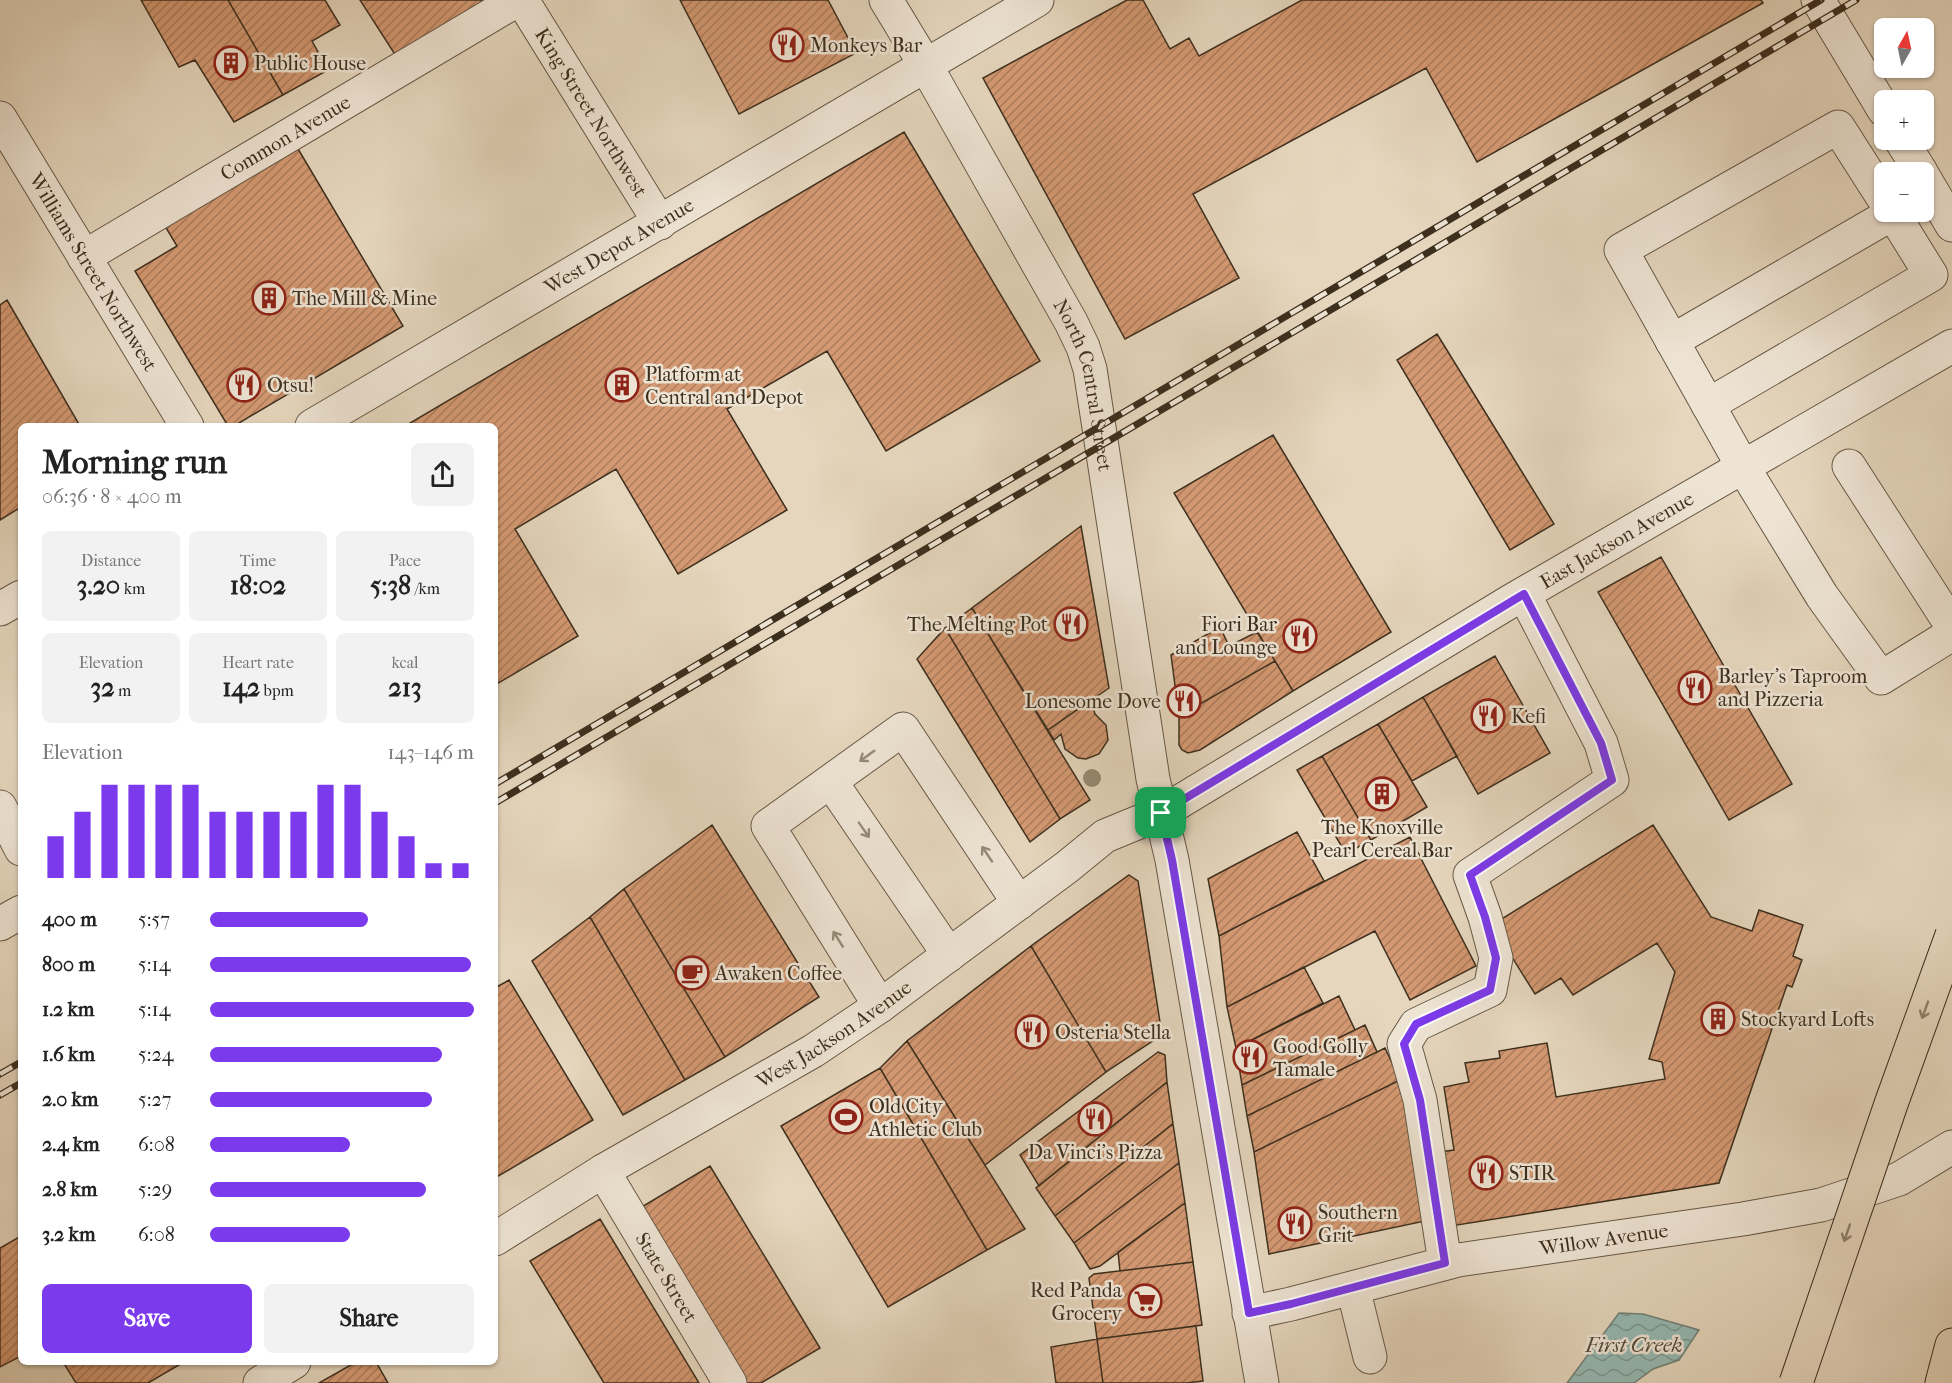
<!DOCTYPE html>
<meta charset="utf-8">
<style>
:root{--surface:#fff;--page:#f2f2f2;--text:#222;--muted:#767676;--accent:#7c3aed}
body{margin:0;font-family:"IM FELL French Canon",serif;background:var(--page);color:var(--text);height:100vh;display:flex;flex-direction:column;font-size:22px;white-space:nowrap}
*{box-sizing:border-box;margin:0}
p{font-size:20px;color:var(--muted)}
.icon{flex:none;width:33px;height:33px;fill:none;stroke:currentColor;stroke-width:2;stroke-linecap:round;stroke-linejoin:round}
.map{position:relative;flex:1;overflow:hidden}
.details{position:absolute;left:18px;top:423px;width:480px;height:942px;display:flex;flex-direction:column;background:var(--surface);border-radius:9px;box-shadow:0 2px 4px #0004}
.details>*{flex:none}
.needle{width:39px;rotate:9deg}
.buttons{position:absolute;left:1874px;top:18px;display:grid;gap:12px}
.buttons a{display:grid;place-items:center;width:60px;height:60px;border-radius:9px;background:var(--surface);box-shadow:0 2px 4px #0004;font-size:30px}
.pin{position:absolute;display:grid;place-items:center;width:51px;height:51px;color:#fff;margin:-26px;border-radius:12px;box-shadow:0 3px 9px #0006}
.round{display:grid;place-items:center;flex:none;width:63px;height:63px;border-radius:9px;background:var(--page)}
.summary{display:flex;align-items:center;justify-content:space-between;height:102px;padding:0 24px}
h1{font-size:33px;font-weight:700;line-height:45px}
.metrics{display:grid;grid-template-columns:repeat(3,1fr);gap:9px;height:102px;padding:6px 24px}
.metrics div{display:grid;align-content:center;border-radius:9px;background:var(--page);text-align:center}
.metrics b{font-size:26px;font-weight:700}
.metrics small{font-size:16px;font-weight:400}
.metrics p{font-size:16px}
.chart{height:168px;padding:12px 24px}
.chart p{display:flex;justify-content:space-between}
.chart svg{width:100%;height:108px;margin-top:6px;stroke:var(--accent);stroke-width:6}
.primary-button{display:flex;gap:12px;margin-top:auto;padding:12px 24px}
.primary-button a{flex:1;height:69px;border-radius:9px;background:var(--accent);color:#fff;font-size:24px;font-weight:700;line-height:69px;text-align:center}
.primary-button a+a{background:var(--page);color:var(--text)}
ul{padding:0 24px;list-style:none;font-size:20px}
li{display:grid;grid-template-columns:96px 72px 1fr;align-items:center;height:45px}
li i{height:15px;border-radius:8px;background:var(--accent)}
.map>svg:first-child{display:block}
.water{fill:url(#water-waves);stroke:#728277;stroke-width:1.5}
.building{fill:url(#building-hatch);stroke:#3d2f1e;stroke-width:1.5}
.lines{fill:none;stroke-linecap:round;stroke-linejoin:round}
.minor-casing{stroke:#675946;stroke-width:35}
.highway-casing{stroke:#3d2f1e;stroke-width:35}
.minor{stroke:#eee4d4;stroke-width:33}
.highway{stroke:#e5d6bd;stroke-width:33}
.rail-casing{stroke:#3d2f1e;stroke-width:7}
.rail{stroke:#eee4d4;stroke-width:4.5;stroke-dasharray:14;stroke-linecap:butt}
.highway-bridge-casing{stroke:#3d2f1e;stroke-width:35;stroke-linecap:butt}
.highway-bridge{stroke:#e5d6bd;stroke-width:33}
.tree{fill:#968a72}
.oneway{stroke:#968a79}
.oneway2{stroke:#91826e}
.route-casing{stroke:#fff;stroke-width:12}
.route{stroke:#7c3aed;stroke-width:8}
.labels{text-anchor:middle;stroke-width:5;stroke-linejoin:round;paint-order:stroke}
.poi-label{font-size:20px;fill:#3d2f1e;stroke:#eee4d4;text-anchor:start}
.street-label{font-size:20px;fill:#3d2f1e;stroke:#eee4d4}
.water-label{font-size:21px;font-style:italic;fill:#4f4b3c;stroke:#eee4d4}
</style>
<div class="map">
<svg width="1952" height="1383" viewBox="0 0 1952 1383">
<defs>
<pattern id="water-waves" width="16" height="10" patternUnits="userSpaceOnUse" patternTransform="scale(1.5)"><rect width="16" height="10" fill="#96b9b3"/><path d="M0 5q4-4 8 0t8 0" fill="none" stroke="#7c9791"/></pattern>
<pattern id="building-hatch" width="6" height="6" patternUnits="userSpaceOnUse" patternTransform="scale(1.5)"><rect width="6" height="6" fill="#d49972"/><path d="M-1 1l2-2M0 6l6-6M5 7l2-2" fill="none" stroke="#ad7d5d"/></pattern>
</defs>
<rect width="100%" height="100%" fill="#e5d6bd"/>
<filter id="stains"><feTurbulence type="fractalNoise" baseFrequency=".00333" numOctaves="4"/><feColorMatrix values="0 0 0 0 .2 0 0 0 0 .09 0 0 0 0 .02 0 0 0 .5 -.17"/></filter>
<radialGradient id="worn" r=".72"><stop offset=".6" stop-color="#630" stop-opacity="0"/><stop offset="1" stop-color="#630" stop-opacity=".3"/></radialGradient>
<path class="water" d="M1619,1313L1643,1314L1699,1330L1679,1360L1653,1369L1634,1383H1567Z"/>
<path class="building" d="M141,0H228L283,95L234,122L195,60L179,67Z
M228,0H325L340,25L312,41L328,70L283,95Z
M360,0H481L482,2L396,56Z
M680,0H828L856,53L739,114Z
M1127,0H1143L1170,49L1189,38L1199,56L1302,0H1761L1763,3L1477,162L1426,68L1193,194L1239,278L1125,339L983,78Z
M904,132L1040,361L886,451L827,351L727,409L787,510L678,574L616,469L515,529L578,636L495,685V426H405Z
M291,137L403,326L234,426H228L135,271L177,246L159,216Z
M7,300L80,426H21V507L0,520V305Z
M1437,334L1554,524L1510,550L1397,360Z
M1273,435L1391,632L1293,691L1174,493Z
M1081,526L1109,688L1048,730L972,608Z
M1661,557L1792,784L1729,820L1598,592Z
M972,608L1090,800L1060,819L945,628Z
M1220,627L1229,646L1257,632L1275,661L1179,716L1171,655Z
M945,628L1060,819L1030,842L917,659Z
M1495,656L1550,753L1478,794L1423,697Z
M1275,661L1293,691L1200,750L1188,753L1182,750L1179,745V716Z
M1423,697L1457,756L1412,781L1378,724Z
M1091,700L1095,714L1106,725L1108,740L1099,754L1086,759L1078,758L1065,749L1061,734L1054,740L1048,730Z
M1378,724L1427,807L1371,840L1322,756Z
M1322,756L1371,840L1346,854L1297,770Z
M712,825L819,997L725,1057L624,889Z
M1653,825L1711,917L1752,931L1759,910L1803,925L1793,956L1802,960L1792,987L1787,985L1719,1183L1451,1226L1439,1152L1454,1150L1444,1087L1469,1082L1465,1063L1500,1058L1499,1051L1547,1043L1556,1097L1665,1079L1662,1062L1649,1059L1675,972L1657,943L1573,995L1561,978L1535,994L1492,925Z
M1297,832L1324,881L1219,936L1208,879Z
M1410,837L1476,966L1410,1000L1375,931L1227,1007L1219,936Z
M1129,875L1138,881L1162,1035L1106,1072L1031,946Z
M624,889L725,1057L685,1080L590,917Z
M590,917L685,1080L623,1115L532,961Z
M1031,946L1106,1072L985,1165L907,1041Z
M1304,967L1323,1003L1236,1048L1227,1007Z
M509,980L593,1120L495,1178V988Z
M1339,996L1355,1030L1242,1085L1236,1048Z
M1365,1025L1377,1052L1247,1116L1242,1085Z
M907,1041L1025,1229L987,1250L880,1068Z
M1385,1048L1400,1080L1254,1152L1247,1116Z
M1158,1052L1165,1055L1167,1082L1039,1186L1020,1155Z
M880,1068L987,1250L888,1307L781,1126Z
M1400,1080L1425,1221L1269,1254L1254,1152Z
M1167,1082L1173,1124L1055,1216L1036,1188Z
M1173,1124L1179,1163L1074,1243L1055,1216Z
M1179,1163L1185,1203L1100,1266L1090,1269L1074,1243Z
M710,1166L820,1348L761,1383H746L640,1208Z
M1185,1203L1193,1262L1120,1271L1118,1252Z
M600,1219L699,1383H604L530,1261Z
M21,1236V1356L0,1367V1248Z
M1193,1262L1202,1325L1097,1339L1089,1278L1094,1274Z
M1196,1326L1203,1381L1186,1383H1103L1097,1339Z
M1097,1339L1103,1383H1056L1051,1347Z
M63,1362H184L148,1383H76Z
M356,1362H376L388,1383H319Z"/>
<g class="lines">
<g class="minor-casing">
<g id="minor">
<path id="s1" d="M522,0L660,223"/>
<path id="s2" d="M886,0L926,66L1071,322L1083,347L1090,369L1153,779L1172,860L1262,1383"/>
<path d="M1818,0L1884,110"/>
<path id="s3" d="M0,118L187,426"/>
<path d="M1901,140L1921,172"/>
<path d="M1923,176L1952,225"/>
<path d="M1884,199L1838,127L1621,250L1743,467L1822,596L1881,678L1952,634"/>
<path id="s4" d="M84,257L517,0"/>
<path d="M1672,341L1895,212"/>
<path d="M1708,405L1931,275L1892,212"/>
<path id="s5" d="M312,426L1037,0"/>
<path d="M1849,466L1952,626"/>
<path d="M0,609L21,597"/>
<path d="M831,782L949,955"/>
<path d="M0,807L21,849"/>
<path d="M0,924L21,912"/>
<path d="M880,1006L768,826L903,729L1019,903"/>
<path id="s6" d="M603,1171L730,1383"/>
<path id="s7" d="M495,1239L603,1171L813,1051L880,1006L1067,867L1105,836L1161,813L1511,601L1952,346"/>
<path d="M1445,1263L1420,1100L1404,1044L1416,1025L1490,990L1496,958L1485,917L1470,875L1612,780L1601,743L1524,594"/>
<path d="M1353,1288L1370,1357"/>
<path id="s8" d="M1249,1313L1291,1304L1458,1260L1743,1219L1821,1205L1899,1179L1952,1147"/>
<path d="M260,1383L294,1362"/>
</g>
</g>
<g class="highway-casing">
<path id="highway" d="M1942,1383L1952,1345"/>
</g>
<use href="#minor" class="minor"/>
<use href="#highway" class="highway"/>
<g class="rail-casing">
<path id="rail" d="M495,784L1821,0
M495,803L1856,0
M0,1074L21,1062
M0,1095L21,1083"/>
</g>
<use href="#rail" class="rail"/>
<g class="highway-bridge-casing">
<path id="highway-bridge" d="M1796,1383L1891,1104L1952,935"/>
</g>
<use href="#highway-bridge" class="highway-bridge"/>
</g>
<circle class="tree" cx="1092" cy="778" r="9"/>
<defs><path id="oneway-shaft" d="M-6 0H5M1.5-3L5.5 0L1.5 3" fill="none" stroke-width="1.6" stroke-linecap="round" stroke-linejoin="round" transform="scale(1.5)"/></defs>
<g class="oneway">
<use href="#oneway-shaft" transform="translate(867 756) rotate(144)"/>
<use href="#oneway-shaft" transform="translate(864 830) rotate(55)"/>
<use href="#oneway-shaft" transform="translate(987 854) rotate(-124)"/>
<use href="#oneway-shaft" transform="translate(838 939) rotate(-122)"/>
</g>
<g class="oneway2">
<use href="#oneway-shaft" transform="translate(1925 1010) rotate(110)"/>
<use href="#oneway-shaft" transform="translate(1847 1233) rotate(109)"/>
</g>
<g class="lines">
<g class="route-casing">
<path id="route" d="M1524,594L1601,743L1612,780L1470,875L1485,917L1496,958L1490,990L1416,1024L1404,1044L1420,1100L1445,1263L1291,1304L1249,1313L1172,860L1161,813Z"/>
</g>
<use href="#route" class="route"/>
</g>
<defs>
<g id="restaurant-ring" transform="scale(1.725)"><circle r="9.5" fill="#eee4d4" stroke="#8f2418" stroke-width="1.5"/><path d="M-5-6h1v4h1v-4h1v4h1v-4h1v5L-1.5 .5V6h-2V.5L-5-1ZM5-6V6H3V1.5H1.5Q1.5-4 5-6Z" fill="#8f2418"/></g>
<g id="building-ring" transform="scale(1.725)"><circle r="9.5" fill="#eee4d4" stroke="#8f2418" stroke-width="1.5"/><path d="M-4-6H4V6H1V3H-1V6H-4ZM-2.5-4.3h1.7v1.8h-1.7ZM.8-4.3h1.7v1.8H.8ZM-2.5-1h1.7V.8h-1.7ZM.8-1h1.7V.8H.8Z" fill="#8f2418"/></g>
<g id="cafe-ring" transform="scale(1.725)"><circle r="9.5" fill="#eee4d4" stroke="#8f2418" stroke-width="1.5"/><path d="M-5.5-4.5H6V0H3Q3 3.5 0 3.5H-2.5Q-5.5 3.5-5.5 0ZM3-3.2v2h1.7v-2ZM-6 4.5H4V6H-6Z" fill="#8f2418"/></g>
<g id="stadium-ring" transform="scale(1.725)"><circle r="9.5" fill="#eee4d4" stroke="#8f2418" stroke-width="1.5"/><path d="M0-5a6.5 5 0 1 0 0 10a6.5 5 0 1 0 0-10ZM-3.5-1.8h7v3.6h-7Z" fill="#8f2418"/></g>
<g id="supermarket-ring" transform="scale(1.725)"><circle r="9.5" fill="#eee4d4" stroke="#8f2418" stroke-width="1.5"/><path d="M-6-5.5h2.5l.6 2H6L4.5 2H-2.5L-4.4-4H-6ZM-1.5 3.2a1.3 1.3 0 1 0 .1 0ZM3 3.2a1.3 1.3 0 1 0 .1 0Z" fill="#8f2418"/></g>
</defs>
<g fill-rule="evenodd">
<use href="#restaurant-ring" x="787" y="45"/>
<use href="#building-ring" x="231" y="63"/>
<use href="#building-ring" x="269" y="298"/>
<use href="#restaurant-ring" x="244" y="385"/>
<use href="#building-ring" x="622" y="385"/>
<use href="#restaurant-ring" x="1071" y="624"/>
<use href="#restaurant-ring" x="1300" y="636"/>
<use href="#restaurant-ring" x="1695" y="688"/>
<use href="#restaurant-ring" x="1184" y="701"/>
<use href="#restaurant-ring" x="1488" y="716"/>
<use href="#building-ring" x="1382" y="794"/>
<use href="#cafe-ring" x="692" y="973"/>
<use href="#building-ring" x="1718" y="1019"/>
<use href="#restaurant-ring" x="1032" y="1032"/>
<use href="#restaurant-ring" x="1250" y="1057"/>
<use href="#stadium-ring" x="846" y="1117"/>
<use href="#restaurant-ring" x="1095" y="1119"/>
<use href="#restaurant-ring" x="1486" y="1173"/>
<use href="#restaurant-ring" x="1295" y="1224"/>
<use href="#supermarket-ring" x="1145" y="1301"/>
</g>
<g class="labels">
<g class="poi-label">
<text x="810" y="52">Monkeys Bar</text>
<text x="254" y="70">Public House</text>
<text x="292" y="305">The Mill &amp; Mine</text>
<text x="645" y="381">Platform at<tspan x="645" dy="23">Central and Depot</tspan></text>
<text x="267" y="392">Otsu!</text>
<text x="1048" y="631" text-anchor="end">The Melting Pot</text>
<text x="1277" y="631" text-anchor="end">Fiori Bar<tspan x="1277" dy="23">and Lounge</tspan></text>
<text x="1718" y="683">Barley's Taproom<tspan x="1718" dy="23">and Pizzeria</tspan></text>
<text x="1161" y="708" text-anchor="end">Lonesome Dove</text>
<text x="1511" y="723">Kefi</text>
<text x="1382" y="834" text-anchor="middle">The Knoxville<tspan x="1382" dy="23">Pearl Cereal Bar</tspan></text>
<text x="715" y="980">Awaken Coffee</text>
<text x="1741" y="1026">Stockyard Lofts</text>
<text x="1055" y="1039">Osteria Stella</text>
<text x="1273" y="1053">Good Golly<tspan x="1273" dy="23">Tamale</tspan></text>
<text x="869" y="1113">Old City<tspan x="869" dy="23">Athletic Club</tspan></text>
<text x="1095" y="1159" text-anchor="middle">Da Vinci's Pizza</text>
<text x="1509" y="1180">STIR</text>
<text x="1318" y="1219">Southern<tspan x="1318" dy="23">Grit</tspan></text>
<text x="1122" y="1297" text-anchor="end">Red Panda<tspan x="1122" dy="23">Grocery</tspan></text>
</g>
<g class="street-label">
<text dy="7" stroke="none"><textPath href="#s1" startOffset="132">King Street Northwest</textPath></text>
<text dy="7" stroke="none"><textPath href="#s4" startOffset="234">Common Avenue</textPath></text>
<text dy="7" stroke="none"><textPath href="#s5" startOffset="356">West Depot Avenue</textPath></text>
<text dy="7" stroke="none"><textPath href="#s3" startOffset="180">Williams Street Northwest</textPath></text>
<text dy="7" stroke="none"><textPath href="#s2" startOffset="436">North Central Street</textPath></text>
<text dy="7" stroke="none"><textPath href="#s7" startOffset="1324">East Jackson Avenue</textPath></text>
<text dy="7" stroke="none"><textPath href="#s7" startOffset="396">West Jackson Avenue</textPath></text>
<text dy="7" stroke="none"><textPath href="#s8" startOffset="363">Willow Avenue</textPath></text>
<text dy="7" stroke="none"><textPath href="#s6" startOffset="124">State Street</textPath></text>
</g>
<g class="water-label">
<text x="1634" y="1352">First Creek</text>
</g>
</g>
<rect width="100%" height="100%" filter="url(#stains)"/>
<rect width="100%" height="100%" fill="url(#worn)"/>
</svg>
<div class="buttons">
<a><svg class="needle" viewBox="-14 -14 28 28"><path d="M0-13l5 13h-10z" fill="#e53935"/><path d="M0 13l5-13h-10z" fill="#767676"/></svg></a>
<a>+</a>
<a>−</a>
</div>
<div class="pin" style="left:1161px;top:813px;background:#1e9e55"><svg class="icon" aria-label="arrive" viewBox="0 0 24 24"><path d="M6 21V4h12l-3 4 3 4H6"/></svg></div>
<section class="details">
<div class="summary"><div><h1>Morning run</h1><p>06:36 · 8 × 400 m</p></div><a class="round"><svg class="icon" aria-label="share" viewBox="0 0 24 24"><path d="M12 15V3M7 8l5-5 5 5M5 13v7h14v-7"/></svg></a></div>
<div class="metrics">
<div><p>Distance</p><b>3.20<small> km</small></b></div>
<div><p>Time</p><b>18:02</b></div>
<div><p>Pace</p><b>5:38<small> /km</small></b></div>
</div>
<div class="metrics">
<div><p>Elevation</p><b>32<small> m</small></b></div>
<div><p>Heart rate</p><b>142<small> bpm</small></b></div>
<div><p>kcal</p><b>213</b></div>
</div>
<div class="chart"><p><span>Elevation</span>143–146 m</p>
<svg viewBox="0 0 160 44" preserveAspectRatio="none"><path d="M5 44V27M15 44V17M25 44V6M35 44V6M45 44V6M55 44V6M65 44V17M75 44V17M85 44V17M95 44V17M105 44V6M115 44V6M125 44V17M135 44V27M145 44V38M155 44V38"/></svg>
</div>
<ul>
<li><b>400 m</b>5:57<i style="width:60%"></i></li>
<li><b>800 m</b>5:14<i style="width:99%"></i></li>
<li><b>1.2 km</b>5:14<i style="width:100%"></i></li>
<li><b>1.6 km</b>5:24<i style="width:88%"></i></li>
<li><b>2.0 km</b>5:27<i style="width:84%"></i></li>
<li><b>2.4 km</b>6:08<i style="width:53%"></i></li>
<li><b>2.8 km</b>5:29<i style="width:82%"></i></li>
<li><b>3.2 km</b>6:08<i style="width:53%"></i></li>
</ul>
<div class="primary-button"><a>Save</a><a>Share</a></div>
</section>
</div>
